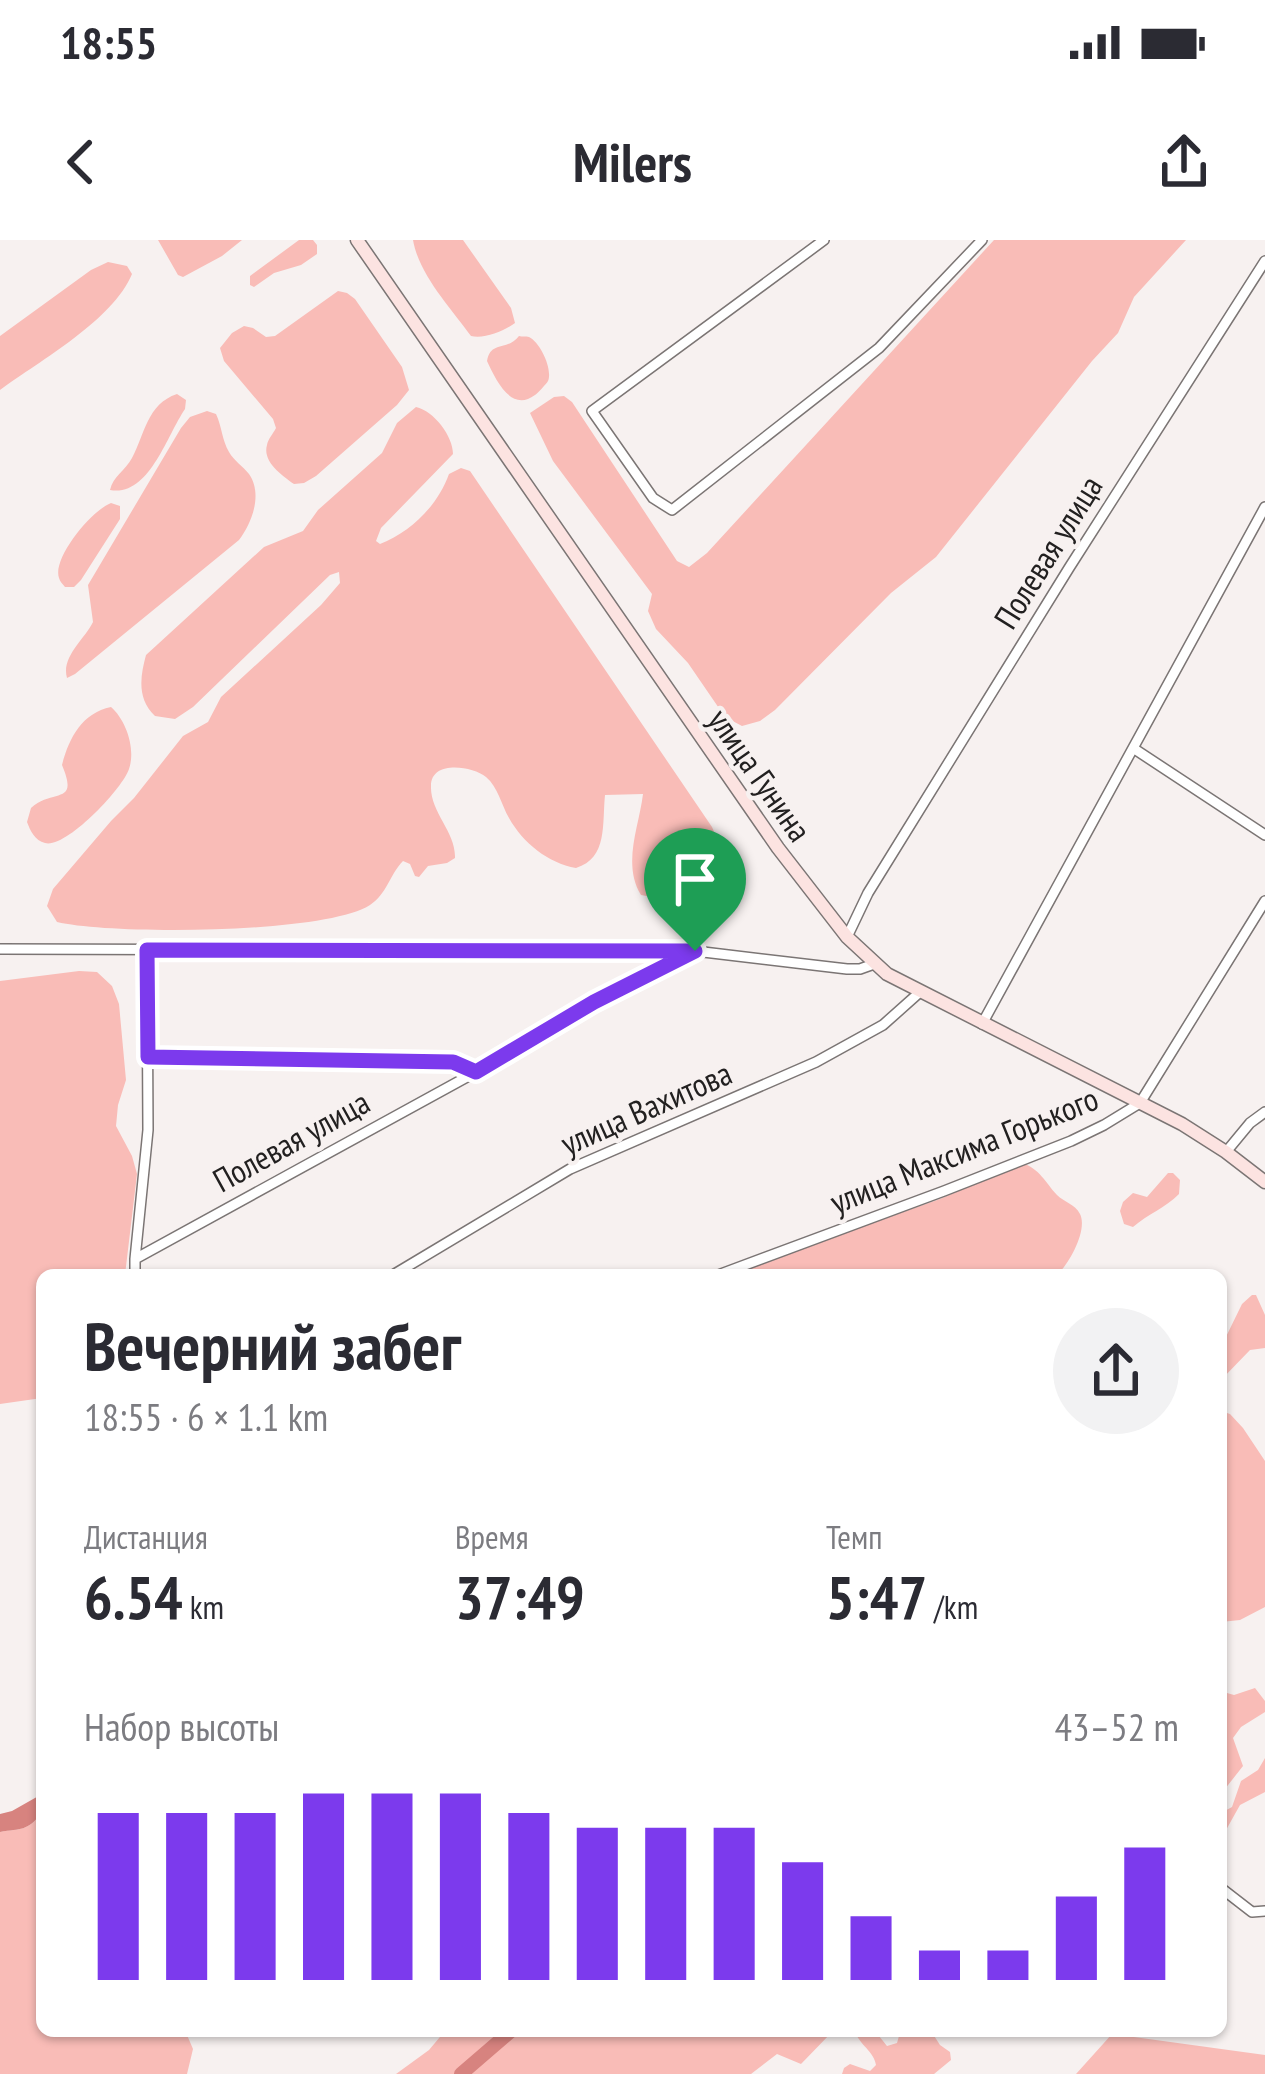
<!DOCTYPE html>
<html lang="ru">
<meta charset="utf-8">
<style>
:root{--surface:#fff;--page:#f2f2f3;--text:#2b2b33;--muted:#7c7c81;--accent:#7c3aed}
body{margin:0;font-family:"PT Sans Narrow",sans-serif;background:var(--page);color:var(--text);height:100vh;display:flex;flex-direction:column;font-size:45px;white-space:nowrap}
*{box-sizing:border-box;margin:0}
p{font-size:39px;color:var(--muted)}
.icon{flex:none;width:66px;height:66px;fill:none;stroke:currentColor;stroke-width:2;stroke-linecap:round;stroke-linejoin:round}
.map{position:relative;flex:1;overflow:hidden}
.details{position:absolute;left:36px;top:1029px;width:1191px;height:768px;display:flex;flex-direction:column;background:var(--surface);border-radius:18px;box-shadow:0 3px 9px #0004}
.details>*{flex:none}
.pin{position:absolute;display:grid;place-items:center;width:102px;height:102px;color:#fff;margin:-123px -51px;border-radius:50% 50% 50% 0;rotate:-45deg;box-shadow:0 0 12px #0007}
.pin .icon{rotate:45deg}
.round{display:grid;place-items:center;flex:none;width:126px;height:126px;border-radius:63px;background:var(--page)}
.overview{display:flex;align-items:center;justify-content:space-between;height:204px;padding:0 48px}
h1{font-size:66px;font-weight:600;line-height:90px}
.metrics{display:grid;grid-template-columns:repeat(3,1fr);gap:18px;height:204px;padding:12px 48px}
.metrics div{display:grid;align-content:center}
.metrics b{font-size:60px;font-weight:600}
.metrics small{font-size:33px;font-weight:400}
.metrics p{font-size:33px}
.chart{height:336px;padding:24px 48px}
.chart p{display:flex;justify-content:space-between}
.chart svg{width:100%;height:216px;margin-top:12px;stroke:var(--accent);stroke-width:6}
.status{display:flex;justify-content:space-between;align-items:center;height:84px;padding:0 60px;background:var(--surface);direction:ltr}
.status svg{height:33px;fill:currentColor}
header{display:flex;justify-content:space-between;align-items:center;height:156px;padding:0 48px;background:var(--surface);font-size:54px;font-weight:600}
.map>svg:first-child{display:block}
.green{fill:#f9bcb7}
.water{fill:#d7837f}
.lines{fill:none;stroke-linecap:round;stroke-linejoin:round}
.river{stroke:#d7837f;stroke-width:14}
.minor-casing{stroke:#7b7574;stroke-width:12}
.secondary-casing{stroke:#7b7574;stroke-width:15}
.minor{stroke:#fff;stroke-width:9}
.secondary{stroke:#fce3e1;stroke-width:12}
.route-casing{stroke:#fff;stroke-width:24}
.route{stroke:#7c3aed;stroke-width:15}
.labels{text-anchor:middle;stroke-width:9;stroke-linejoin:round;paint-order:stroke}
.street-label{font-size:33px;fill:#222020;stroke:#f7f1f0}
</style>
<div class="status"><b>18:55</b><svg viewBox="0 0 49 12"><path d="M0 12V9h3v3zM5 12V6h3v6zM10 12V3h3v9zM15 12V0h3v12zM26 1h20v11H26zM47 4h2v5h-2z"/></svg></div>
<header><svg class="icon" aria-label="back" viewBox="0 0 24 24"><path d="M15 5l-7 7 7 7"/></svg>Milers<svg class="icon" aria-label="share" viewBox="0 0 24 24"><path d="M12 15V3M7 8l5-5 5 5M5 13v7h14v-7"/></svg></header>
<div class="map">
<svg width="1265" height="1834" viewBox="0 0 1265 1834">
<rect width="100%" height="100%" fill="#f7f1f0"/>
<path class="green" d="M158,0H242L222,16L183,37L178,35Z
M299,0H313L317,5V14L301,25L274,33L254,47L250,45V36Z
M413,0H463L511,68L515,83C504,91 485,99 471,96C451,68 419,35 413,0Z
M994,0H1186L1134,57L1118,93L1092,121L936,317L891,353L775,470L760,481L742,486L725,477L688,423L656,389L648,371L652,354L553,221L530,173L554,157L564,156L572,162L677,321L689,327L707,313Z
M108,22L127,26L132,34C113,80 41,120 0,150V96L91,30Z
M338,51L347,53L355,59L402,127L409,150L397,165L316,236L304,243L294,244C283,236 262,222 267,205C268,199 273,194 276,188L273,179L224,121L220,108L232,93L244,86L253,88L266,97L275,96Z
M519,96C522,97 526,96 529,97C540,102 553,129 548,141C547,143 537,154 535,155C511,173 496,140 487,121C491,100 506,112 519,96Z
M177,154L186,160L185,169C166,197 149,257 110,250C113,236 125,231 132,218C145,194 147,164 177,154Z
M416,167C434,171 453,196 453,214L381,288L376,301L380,304C411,292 438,265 449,234L461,228L470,231L712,587C716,596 721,607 717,617C711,629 685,653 673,661L641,655C622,624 639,587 643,554L605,555C602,584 608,618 576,628C548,623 523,603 509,578C501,564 498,547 486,537C472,526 431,520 431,546C430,572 456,592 455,618L447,623L428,626L419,637L415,636L410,624L403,621C390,634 387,654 370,665C325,694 112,695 57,682L47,666L53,649L111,581L134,558L183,496L208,482L221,457L321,365L340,343L339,332L330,335L193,467L175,479L155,476C137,459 140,437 146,415L264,307L303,291L318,270L382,213L397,183Z
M207,171L216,174C222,187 222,200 229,212C234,221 243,226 249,234C263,254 252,283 239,300L75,434L67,438C61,417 84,400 93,382L88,345L181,188L190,177Z
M111,263L120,266V279L81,340L74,347H65C63,344 60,342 59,338C52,318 92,270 111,263Z
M111,467C126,480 136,509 129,529C123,548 66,609 45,603C35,601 30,590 27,582L31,568C54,548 79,566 62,525C69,498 82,473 111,467Z
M79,731L97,732L112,746L119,764L126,840L118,865L116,886L132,916L137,934L125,1035H42V1158L0,1164V741Z
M1022,923C1040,929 1045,942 1057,955C1064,962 1075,964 1080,974C1088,990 1069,1024 1057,1035H724L940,959Z
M1168,933H1173L1180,940L1179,954C1165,968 1148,974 1133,987L1124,984L1120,971L1123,962L1133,953L1147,957Z
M1252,1055H1256L1265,1075V1108L1250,1110L1221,1140V1107L1242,1064Z
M1221,1171L1230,1174L1243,1188L1265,1221V1367L1240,1380L1221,1382Z
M1221,1435L1227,1453L1234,1455L1255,1448L1265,1461V1472L1241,1487L1233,1498L1243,1526L1221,1554Z
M1265,1518V1552L1240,1565L1221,1599V1573L1232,1567L1241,1541L1258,1530Z
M42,1573V1791H213L203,1797L187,1795L193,1809L187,1834H0V1592C22,1588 26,1592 42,1573Z
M445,1791H833L801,1824L777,1814L751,1834H396L429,1810Z
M855,1791H875L887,1806L897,1803L899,1796L897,1791H931L940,1805L950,1812L951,1820L934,1834H842L844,1828L850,1824L870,1831L876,1825C874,1811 859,1805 855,1791Z
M1112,1794L1265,1815V1834H1076Z"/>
<path class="water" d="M42,1554V1573C26,1592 22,1588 0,1592V1574L12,1571Z"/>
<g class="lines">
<path class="river" d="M461,1834L511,1791"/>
<g class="minor-casing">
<path id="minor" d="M824,0L592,171L653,258L672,270L879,108L982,0
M1133,508L1265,595
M847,697L868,653L1069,328L1265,21
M0,709L690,711
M982,784L1265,267
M148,817L453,822L476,832
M1226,912L1250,883L1265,872
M135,1019L476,832L594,762L695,711L847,729H860L874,724
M135,1035V1019L148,890L147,709
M393,1035L570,929L816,822L883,785L920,752
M718,1035L944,951L1071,901L1104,885L1140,863L1265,661
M1221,1648L1252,1672L1265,1671"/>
</g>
<g class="secondary-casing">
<path id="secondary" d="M357,0L778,608L847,697L887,734L1182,884L1226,912L1265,942"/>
</g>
<use href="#minor" class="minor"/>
<use href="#secondary" class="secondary"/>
</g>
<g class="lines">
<g class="route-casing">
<path id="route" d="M147,710L695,711L594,762L476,832L453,822L148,817Z"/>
</g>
<use href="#route" class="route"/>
</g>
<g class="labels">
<g class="street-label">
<text transform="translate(1048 312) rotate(-58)" y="12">Полевая улица</text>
<text transform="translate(760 535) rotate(55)" y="12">улица Гунина</text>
<text transform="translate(646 868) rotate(-24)" y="12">улица Вахитова</text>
<text transform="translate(291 901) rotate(-29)" y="12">Полевая улица</text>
<text transform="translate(964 910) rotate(-22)" y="12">улица Максима Горького</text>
</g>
</g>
</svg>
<div class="pin" style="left:695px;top:711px;background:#1e9e55"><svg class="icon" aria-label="arrive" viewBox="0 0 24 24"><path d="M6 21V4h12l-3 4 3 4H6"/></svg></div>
<section class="details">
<div class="overview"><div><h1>Вечерний забег</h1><p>18:55 · 6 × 1.1 km</p></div><a class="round"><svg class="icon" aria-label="share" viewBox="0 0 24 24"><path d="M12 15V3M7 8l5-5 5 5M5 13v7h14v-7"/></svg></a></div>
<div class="metrics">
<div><p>Дистанция</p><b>6.54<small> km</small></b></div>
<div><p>Время</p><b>37:49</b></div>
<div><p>Темп</p><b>5:47<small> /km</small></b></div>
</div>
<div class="chart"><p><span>Набор высоты</span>43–52 m</p>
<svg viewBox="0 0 160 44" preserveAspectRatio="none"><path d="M5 44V10M15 44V10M25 44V10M35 44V6M45 44V6M55 44V6M65 44V10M75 44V13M85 44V13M95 44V13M105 44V20M115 44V31M125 44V38M135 44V38M145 44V27M155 44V17"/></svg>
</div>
</section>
</div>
